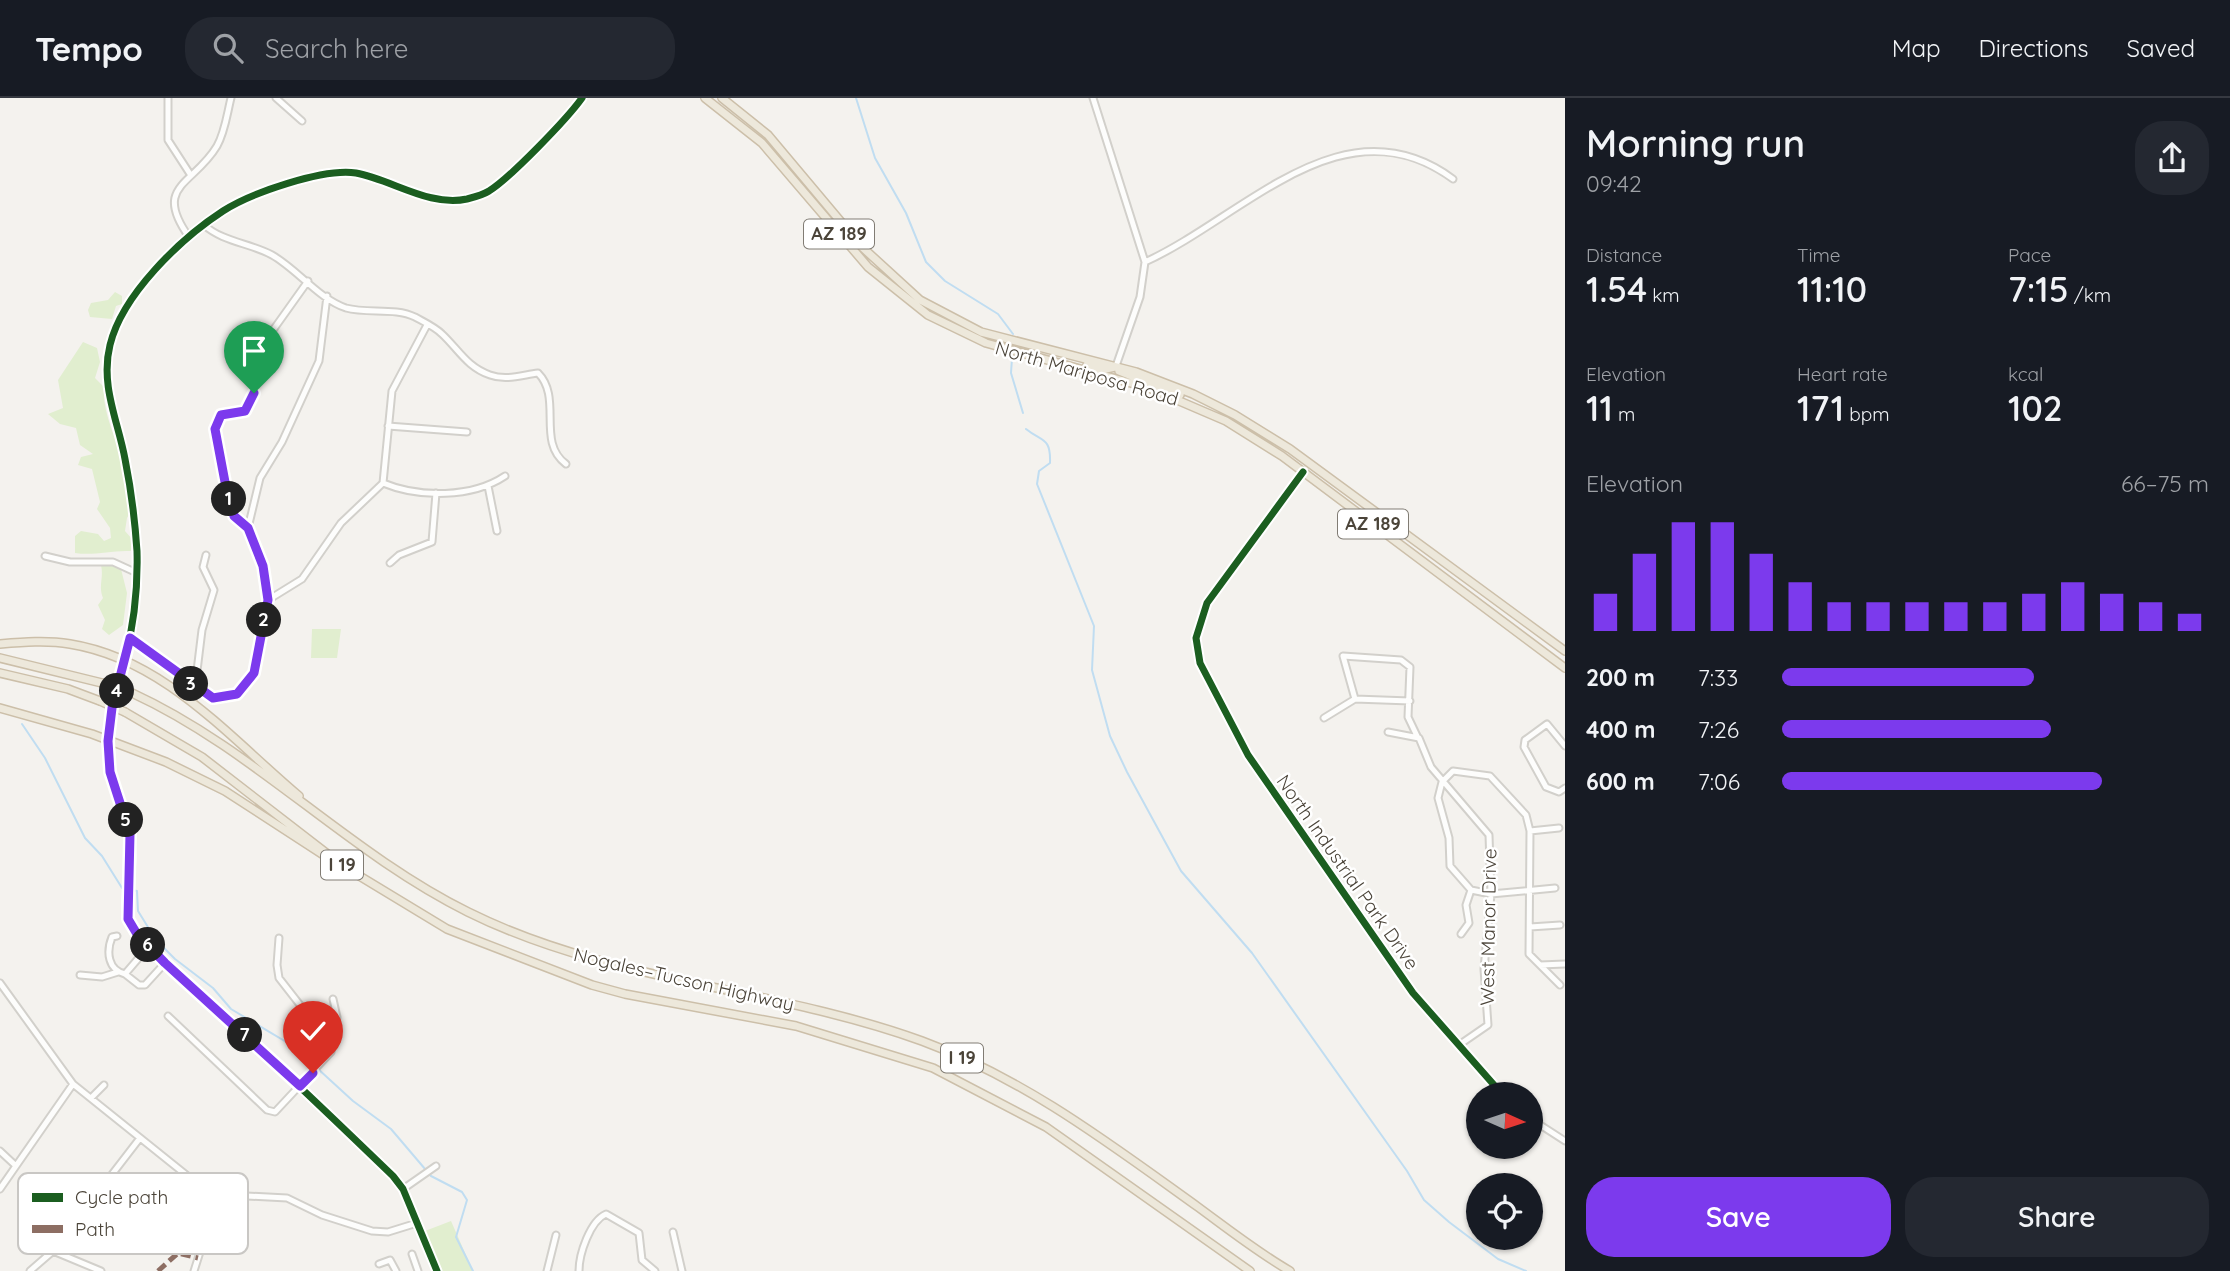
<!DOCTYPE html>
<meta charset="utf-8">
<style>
:root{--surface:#171b24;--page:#242831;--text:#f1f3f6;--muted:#9ea1a6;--line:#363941;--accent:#7c3aed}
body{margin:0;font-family:Quicksand,sans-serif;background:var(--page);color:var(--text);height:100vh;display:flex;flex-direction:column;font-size:26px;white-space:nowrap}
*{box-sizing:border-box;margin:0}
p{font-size:23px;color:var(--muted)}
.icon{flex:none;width:38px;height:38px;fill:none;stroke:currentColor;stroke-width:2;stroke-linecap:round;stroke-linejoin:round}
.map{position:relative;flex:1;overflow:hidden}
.details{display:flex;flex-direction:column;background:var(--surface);width:665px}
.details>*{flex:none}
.needle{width:46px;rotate:93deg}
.buttons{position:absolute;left:1466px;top:984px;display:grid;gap:14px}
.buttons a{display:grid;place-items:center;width:77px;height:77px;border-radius:50%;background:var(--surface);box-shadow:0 2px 5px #0004;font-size:35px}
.pin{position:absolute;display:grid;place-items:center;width:60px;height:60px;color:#fff;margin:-72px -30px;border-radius:50% 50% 50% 0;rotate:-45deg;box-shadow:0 0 7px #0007}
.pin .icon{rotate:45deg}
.km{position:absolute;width:35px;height:35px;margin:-18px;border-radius:50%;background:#222;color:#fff;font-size:19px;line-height:35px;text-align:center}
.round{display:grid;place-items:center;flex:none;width:74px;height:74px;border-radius:28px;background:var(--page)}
.head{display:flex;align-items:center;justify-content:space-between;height:119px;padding:0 21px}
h1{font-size:38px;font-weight:600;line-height:52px}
.figures{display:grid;grid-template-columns:repeat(3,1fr);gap:10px;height:119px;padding:7px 21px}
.figures div{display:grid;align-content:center}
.figures b{font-size:35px;font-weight:600}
.figures small{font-size:19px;font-weight:400}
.figures p{font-size:19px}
.chart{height:196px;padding:14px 21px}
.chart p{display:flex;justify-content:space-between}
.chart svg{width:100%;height:126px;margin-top:7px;stroke:var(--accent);stroke-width:6}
.primary-button{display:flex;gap:14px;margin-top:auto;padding:14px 21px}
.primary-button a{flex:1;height:80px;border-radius:28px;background:var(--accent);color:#fff;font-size:28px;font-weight:600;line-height:80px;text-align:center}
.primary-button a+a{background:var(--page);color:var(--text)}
ul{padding:0 21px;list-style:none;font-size:23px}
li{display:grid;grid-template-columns:112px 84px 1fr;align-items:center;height:52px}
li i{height:18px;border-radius:9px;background:var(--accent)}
header{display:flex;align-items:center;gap:42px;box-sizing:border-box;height:98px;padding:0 35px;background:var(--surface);border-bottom:2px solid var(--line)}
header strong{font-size:33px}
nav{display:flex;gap:38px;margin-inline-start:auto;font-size:24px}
.search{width:490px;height:63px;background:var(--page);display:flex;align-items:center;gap:18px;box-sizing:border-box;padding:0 24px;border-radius:28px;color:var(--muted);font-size:26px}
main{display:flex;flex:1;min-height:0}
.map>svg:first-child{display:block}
.green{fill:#e1eecf}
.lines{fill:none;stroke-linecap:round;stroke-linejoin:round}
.stream{stroke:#c0ddf1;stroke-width:2}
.minor-casing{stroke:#d2d0cb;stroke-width:9}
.highway-casing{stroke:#ccbfa9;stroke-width:10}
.minor{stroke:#fdfdfc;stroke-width:5}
.highway{stroke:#ede8db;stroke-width:7}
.highway-bridge-casing{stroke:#ccbfa9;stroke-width:10;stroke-linecap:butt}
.highway-bridge{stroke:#ede8db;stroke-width:7}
.quiet{stroke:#8d6e63;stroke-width:5;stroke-dasharray:10 5;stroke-linecap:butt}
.cycleway-casing{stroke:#fff;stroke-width:11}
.cycleway{stroke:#1b5e20;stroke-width:7}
.route-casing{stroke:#fff;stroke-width:14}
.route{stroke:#7c3aed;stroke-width:9}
.labels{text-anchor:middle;stroke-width:5;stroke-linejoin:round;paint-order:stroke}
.shield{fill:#fff;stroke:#817c74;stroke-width:2}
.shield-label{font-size:18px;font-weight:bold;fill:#4b4439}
.street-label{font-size:19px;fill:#4b4439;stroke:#fff}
.key{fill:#fff;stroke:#c9c7c4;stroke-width:2}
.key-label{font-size:19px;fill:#4b4439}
</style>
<header>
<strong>Tempo</strong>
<div class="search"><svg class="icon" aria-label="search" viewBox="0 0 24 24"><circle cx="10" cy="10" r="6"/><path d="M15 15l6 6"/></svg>Search here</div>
<nav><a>Map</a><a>Directions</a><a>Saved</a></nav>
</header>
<main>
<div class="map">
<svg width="1565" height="1173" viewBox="0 0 1565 1173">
<rect width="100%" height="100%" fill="#f4f2ee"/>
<path class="green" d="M115,194L122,198V206L116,208L112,221L90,219L88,212L91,205L108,202Z
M83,244L97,250L100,264L95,280L104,289C102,315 116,338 122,364C125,381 126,396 131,413L127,420L125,433L132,441L131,453C111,452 94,458 75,455V438L81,433L98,436L104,443L111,440L110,430L97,411L100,404L92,371L78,367L81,359L93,356L80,347L76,330L60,326L48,316L63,310L58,282Z
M101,467H120L127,495L123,527L109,537L102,531L105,522L98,507L103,500C98,488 104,480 101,467Z
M312,531H341L337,560H311Z
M451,1123L473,1173H442L425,1133Z"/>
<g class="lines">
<path class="stream" d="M856,0L875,60L906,115L926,164L945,183L998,216L1013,236
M1012,260L1011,275L1023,315
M1026,331C1042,344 1051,339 1050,365L1039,373L1037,386L1094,528L1092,572L1110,638L1127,674L1181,773L1252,855L1407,1073L1424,1102L1449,1124L1498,1161L1526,1173
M22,626L45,660L85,740L102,758L122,790L137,793L138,813L156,842L175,861L213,890L231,911L293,948L353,1003L391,1031L431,1078L462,1094L467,1102L456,1139L473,1173"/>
<g class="minor-casing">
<path id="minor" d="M168,0V42L190,76
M276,0L302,23
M1093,0L1145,164L1140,199L1116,268
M204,127C223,144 250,145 272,157C297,171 319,201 346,210C368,216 395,209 415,219C424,224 435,229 442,236C459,252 467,269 490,277C506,283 522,277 538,275C563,300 536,344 566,366
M189,139C152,87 194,87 217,48C225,34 227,16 231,0
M1145,164C1244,119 1343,0 1453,81
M388,328L467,334
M1303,374L1207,505L1196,540L1200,565L1248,657L1413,895L1502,996
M383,385C419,400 472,400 505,378
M488,388L497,433
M248,430L234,418L225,384L216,325L221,317L241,314L248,309L254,295L261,249L308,183
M45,458L70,464H113L137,475
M390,465L399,457L432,444L436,395
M268,502L263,468L248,430L260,380L282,344L319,263L327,198
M130,540L213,600C263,605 261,536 268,502L302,481L341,425L383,385L392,293L427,227
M195,589L202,532L214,492L203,469L206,457
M1355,601L1410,603
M1324,620L1355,601L1343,558L1401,562L1410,569L1408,619L1418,640
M1388,634L1419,640L1431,669L1489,737L1491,796L1484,871L1488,927L1459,947
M1565,648L1547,626L1525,642L1524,649L1546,689L1559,694L1565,690
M1530,733L1559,730
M1555,790L1491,796L1471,792L1450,768L1449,740L1438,700L1442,684L1453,673L1490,678L1526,717L1530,733L1529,856L1560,887
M1530,829L1560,827
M1461,836L1469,825L1466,807L1471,792
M117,838L112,839C106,854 108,872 125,876
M279,840L277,867L279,880L332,948
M149,848L125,876L139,887H145L165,865
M1540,867L1565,866
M80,877L102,879L118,874
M0,885L73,986L210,1096L287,1100L322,1117L372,1133L388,1134L417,1125
M168,918L267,1012L275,1014L331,954L337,919L333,901
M91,1000L104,987
M1531,1021L1565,1043
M0,1053L15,1067
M0,1091L73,986
M403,1091L436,1068
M673,1134L682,1173
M53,1153L101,1173
M412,1156L418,1173
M379,1166L390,1162L396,1173
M30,1173L53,1153L140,1040
M194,1173L206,1135L210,1096
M437,1173L403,1091L393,1078C335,1022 278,967 218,913C194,891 144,853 131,826C121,806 132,779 131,757C130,718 107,684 108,644C108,615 119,589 125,561C134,526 138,489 137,453C135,423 131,391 125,361C118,323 100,287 110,247C122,197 180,141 223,113C251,95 323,70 356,75C393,82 429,109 467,101C475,99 483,97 489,93C510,80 567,21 582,0
M547,1173L556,1137
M579,1173C579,1156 590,1123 606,1116L639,1135L642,1162L655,1173"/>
</g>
<g class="highway-casing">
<path id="highway" d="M705,0L762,45L868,169L928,217L986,245L1149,290L1226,323L1282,358L1565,570
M722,0L768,37L862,149L920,202L981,234L1136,274L1193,296L1235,317L1290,351L1565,553
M1087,267L1106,271L1115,269
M1119,273L1180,297
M0,546C23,544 47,542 70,546C164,561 229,639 299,698
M0,560L106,586
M0,575L68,591L100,603
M132,595C254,651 347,754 468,814C611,885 773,889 922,943C1025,981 1110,1046 1198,1109C1228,1131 1257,1154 1290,1173
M0,610L92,636L166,664L225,693L339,767
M125,614L202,659L343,768L447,831L592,887L625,896L796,928L933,970L1046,1029L1250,1173"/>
</g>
<use href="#minor" class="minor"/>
<use href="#highway" class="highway"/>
<g class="highway-bridge-casing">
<path id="highway-bridge" d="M106,586L132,595
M100,603L125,614"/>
</g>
<use href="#highway-bridge" class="highway-bridge"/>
<path class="quiet" d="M158,1173L178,1155L198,1160"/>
<g class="cycleway-casing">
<path id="cycleway" d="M1303,374L1207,505L1196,540L1200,565L1248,657L1413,895L1502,996
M437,1173L403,1091L393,1078C335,1022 278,967 218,913C194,891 144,853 131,826C121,806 132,779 131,757C130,718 107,684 108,644C108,615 119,589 125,561C134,526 138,489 137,453C135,423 131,391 125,361C118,323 100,287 110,247C122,197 180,141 223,113C251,95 323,70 356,75C393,82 429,109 467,101C475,99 483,97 489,93C510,80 567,21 582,0"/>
</g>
<use href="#cycleway" class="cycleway"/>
</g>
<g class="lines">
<g class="route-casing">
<path id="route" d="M254,295L245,313L221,317L215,331L225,384L234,418L248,430L263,468L268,502L254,575L237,596L213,600L130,540L112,610L108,643L110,674L130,736L128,821L137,836L165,865L300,988L313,975"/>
</g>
<use href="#route" class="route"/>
</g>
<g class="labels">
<g class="shield">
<rect x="804" y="121.5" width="70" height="29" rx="5"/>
<rect x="1338" y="411.5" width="70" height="29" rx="5"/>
<rect x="321" y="752.5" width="42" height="29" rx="5"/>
<rect x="941" y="945.5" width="42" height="29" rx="5"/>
</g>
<g class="shield-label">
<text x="839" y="142">AZ 189</text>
<text x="1373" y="432">AZ 189</text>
<text x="342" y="773">I 19</text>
<text x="962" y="966">I 19</text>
</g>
<g class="street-label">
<text transform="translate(1087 275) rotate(16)" y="7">North Mariposa Road</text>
<text transform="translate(1348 774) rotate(55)" y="7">North Industrial Park Drive</text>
<text transform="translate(1488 829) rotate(-89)" y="7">West Manor Drive</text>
<text transform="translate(684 881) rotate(13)" y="7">Nogales–Tucson Highway</text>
</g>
</g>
<rect x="18" y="1075" width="230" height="81" rx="10" class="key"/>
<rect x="32" y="1095" width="31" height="9" fill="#1b5e20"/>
<rect x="32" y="1127" width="31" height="8" fill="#8d6e63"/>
<g class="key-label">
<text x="75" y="1106">Cycle path</text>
<text x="75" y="1138">Path</text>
</g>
</svg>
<div class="buttons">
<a><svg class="needle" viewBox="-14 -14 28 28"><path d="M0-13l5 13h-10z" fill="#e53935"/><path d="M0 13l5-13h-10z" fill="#9ea1a6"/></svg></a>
<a><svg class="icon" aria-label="locate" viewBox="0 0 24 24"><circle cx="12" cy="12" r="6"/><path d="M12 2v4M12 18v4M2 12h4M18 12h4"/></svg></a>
</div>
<div class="pin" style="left:254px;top:295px;background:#1e9e55"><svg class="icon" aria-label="arrive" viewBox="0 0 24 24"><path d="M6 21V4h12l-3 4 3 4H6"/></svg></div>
<div class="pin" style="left:313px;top:975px;background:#d93025"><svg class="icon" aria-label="check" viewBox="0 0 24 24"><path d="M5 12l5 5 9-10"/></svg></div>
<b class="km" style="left:229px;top:401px">1</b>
<b class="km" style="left:264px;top:522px">2</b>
<b class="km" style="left:191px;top:586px">3</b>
<b class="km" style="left:117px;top:593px">4</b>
<b class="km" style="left:126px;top:722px">5</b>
<b class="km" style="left:148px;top:847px">6</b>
<b class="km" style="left:245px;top:937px">7</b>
</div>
<section class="details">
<div class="head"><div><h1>Morning run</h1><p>09:42</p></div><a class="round"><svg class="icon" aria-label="share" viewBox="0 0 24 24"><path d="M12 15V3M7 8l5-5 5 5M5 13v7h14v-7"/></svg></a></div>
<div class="figures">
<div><p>Distance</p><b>1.54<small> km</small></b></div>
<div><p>Time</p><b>11:10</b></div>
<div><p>Pace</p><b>7:15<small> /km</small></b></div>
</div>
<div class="figures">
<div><p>Elevation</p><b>11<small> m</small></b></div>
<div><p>Heart rate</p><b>171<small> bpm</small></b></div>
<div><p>kcal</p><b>102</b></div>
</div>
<div class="chart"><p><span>Elevation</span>66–75 m</p>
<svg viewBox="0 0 160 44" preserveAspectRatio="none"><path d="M5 44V31M15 44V17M25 44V6M35 44V6M45 44V17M55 44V27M65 44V34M75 44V34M85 44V34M95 44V34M105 44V34M115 44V31M125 44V27M135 44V31M145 44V34M155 44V38"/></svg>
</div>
<ul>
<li><b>200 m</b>7:33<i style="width:59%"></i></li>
<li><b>400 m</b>7:26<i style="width:63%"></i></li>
<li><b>600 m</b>7:06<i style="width:75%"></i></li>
</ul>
<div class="primary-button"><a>Save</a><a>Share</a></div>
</section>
</main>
